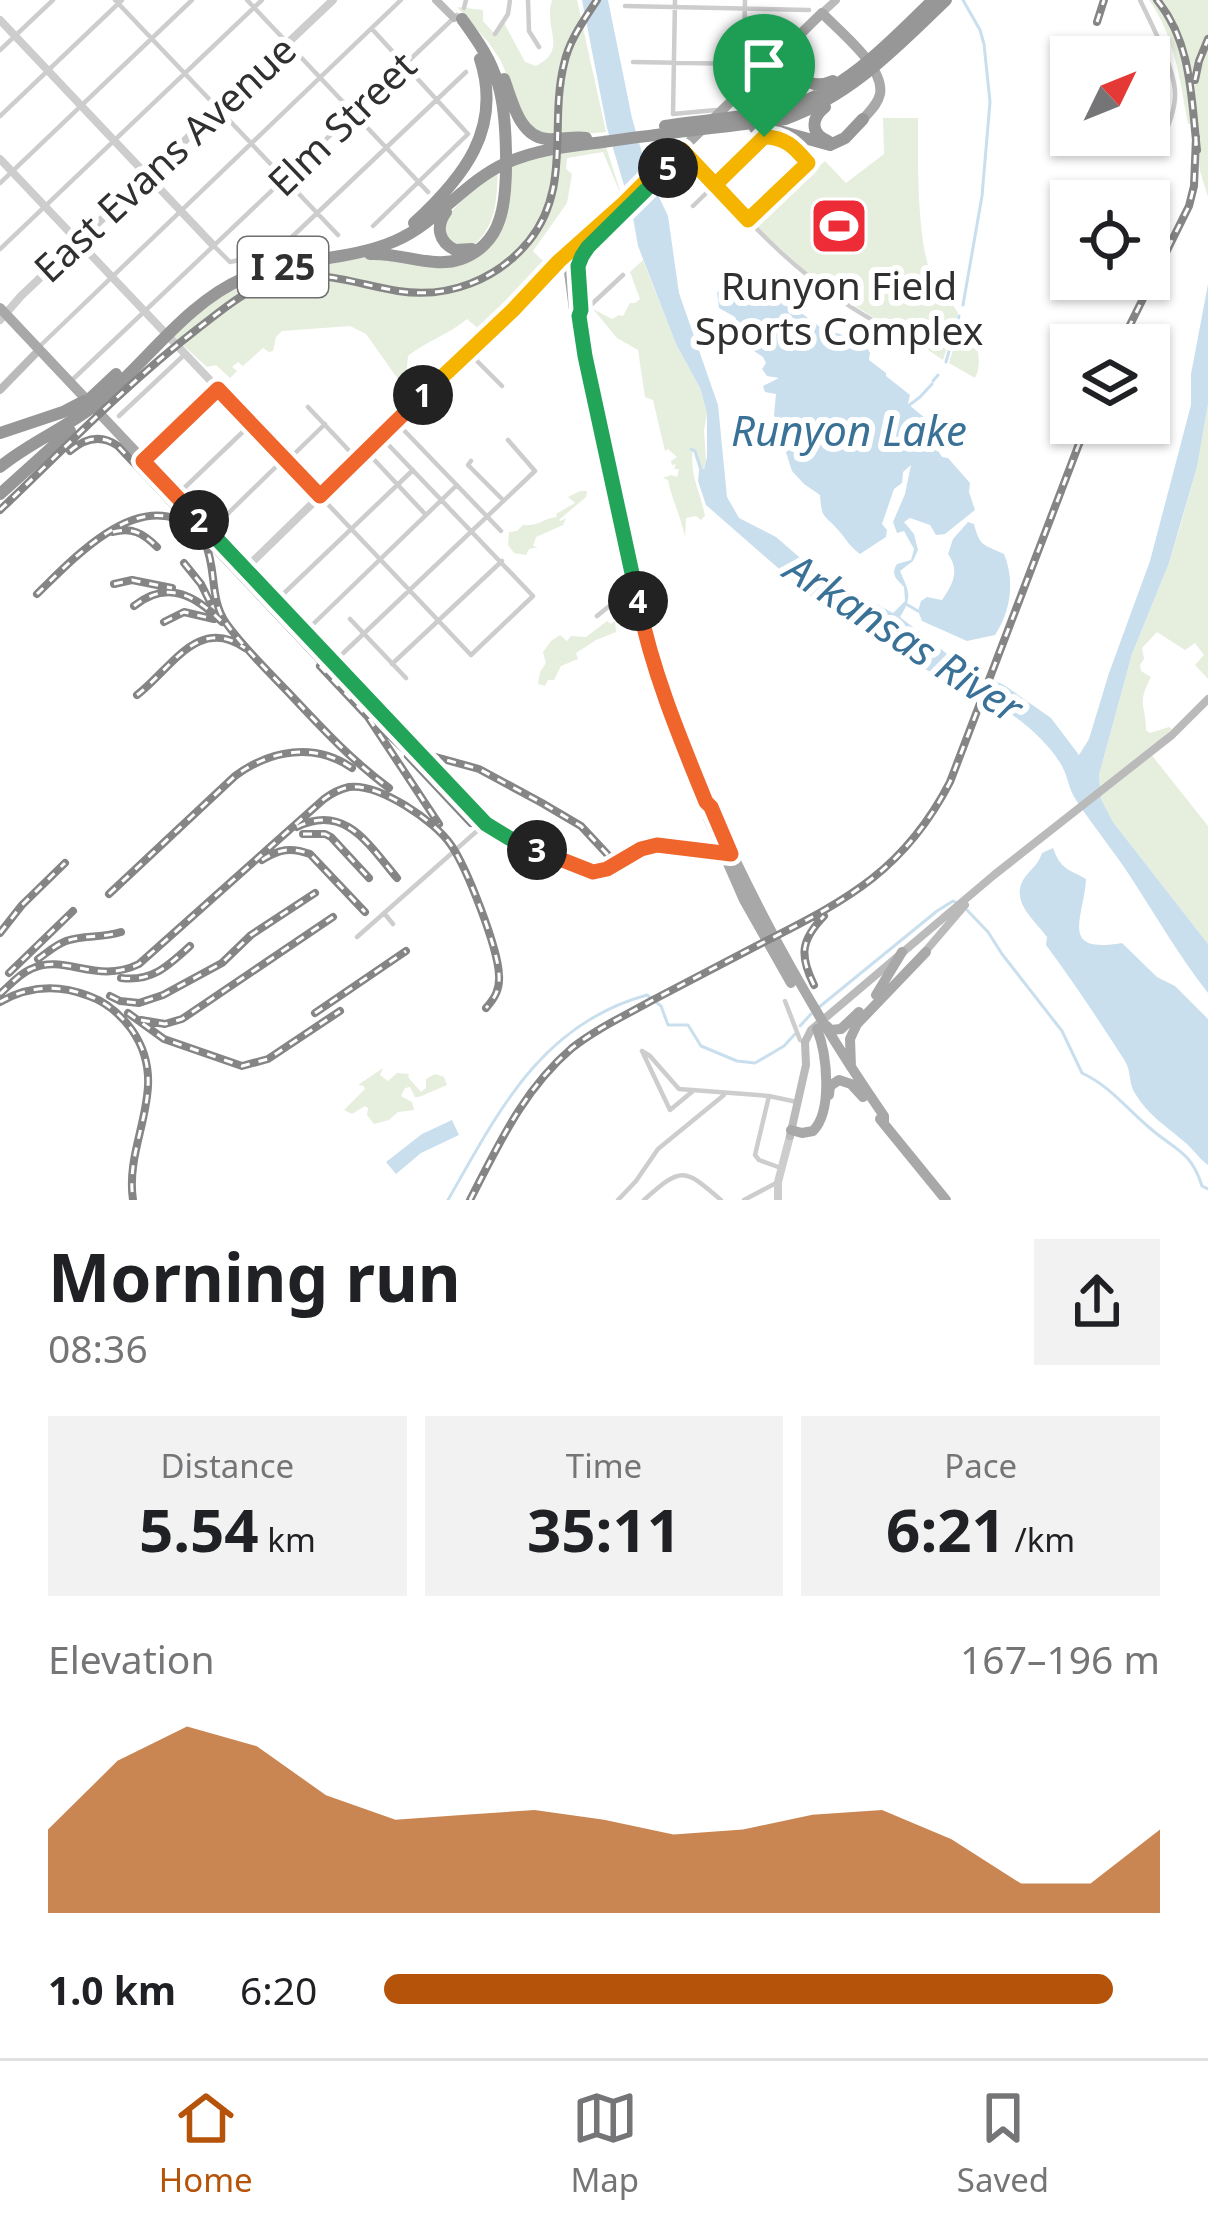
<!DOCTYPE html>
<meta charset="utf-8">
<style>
:root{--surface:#fff;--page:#f2f2f2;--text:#202124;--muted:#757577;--line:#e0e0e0;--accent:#b45309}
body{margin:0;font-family:"Noto Sans",sans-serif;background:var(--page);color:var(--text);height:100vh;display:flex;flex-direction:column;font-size:45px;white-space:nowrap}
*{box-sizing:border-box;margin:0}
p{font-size:39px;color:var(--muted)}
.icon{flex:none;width:66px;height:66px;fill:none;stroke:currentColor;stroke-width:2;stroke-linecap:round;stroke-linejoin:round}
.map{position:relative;height:1200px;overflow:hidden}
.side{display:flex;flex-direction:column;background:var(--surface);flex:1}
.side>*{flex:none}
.needle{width:78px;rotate:47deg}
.buttons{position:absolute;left:1050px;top:36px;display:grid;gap:24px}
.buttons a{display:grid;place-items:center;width:120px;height:120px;border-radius:0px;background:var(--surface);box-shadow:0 3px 9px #0004;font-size:60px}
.pin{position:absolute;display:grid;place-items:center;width:102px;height:102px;color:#fff;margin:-123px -51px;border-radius:50% 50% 50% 0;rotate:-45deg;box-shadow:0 0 12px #0007}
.pin .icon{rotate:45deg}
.km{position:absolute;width:60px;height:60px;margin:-30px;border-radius:50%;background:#222;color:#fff;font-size:33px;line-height:60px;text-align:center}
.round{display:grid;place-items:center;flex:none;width:126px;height:126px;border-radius:0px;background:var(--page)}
.overview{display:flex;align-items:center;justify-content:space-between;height:204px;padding:0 48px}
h1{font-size:66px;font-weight:700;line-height:90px}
.stats{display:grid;grid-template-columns:repeat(3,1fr);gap:18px;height:204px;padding:12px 48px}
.stats div{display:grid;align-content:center;border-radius:0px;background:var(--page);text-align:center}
.stats b{font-size:60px;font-weight:700}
.stats small{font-size:33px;font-weight:400}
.stats p{font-size:33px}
.chart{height:336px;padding:24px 48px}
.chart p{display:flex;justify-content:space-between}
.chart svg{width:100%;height:216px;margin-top:12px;fill:var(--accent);opacity:.7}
ul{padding:0 48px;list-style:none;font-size:39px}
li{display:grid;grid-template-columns:192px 144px 1fr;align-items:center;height:90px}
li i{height:30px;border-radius:15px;background:var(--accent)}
.tabs{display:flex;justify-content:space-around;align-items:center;height:168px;border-top:3px solid var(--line);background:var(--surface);font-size:33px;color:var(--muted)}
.tabs a{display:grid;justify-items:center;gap:6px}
.tabs .active{color:var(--accent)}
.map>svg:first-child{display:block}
.green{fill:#e6eede}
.water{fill:#c9dfee}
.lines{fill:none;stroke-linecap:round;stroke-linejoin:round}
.stream{stroke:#c9dfee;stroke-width:3}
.minor{stroke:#cdcdcd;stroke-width:4.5}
.tertiary{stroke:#cdcdcd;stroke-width:8}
.secondary{stroke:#bababa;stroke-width:8}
.primary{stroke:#a8a8a8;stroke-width:10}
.motorway{stroke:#979797;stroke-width:12}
.rail-casing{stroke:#858585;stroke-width:8}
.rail{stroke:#fff;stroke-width:3;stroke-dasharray:9;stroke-linecap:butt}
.split-1-casing{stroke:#fff;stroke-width:24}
.split-2-casing{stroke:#fff;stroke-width:24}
.split-3-casing{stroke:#fff;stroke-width:24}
.split-4-casing{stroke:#fff;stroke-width:24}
.split-5-casing{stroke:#fff;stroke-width:24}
.split-6-casing{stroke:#fff;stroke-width:24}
.split-1{stroke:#f5b400;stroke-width:15}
.split-2{stroke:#f0652b;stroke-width:15}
.split-3{stroke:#22a559;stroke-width:15}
.split-4{stroke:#f0652b;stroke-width:15}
.split-5{stroke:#22a559;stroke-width:15}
.split-6{stroke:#f5b400;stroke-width:15}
.labels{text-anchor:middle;stroke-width:12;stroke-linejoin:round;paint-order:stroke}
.shield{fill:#fff;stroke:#6e6e6e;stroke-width:3}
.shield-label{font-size:36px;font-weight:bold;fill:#303030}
.street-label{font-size:39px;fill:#303030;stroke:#fff}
.poi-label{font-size:39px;fill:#303030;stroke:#fff}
.water-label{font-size:42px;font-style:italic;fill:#3a7197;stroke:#fff}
</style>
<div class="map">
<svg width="1208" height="1200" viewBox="0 0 1208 1200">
<rect width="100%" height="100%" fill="#fff"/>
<path class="green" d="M552,0H577L606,132L561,136L560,131L556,132V137L538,135L522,113L501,61L489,43L457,7L483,10V21L494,33L503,21L525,62L536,66C569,49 543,30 552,0Z
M1149,0H1208V197L1200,171L1194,123L1188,124C1180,81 1175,36 1149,0Z
M883,118H918C918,155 916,253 935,281C943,292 951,301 958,313L943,360C925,349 913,334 893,329L819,284L754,224L811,166L815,170L825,161L846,183L884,154Z
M605,144L623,200L603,152L567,158L566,169L572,174L567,203L533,251L542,260L554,257L481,331L467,319C448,335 426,341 408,356L406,377L413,391L410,396L366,334L350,326L282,331L276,337L273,351L269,352L263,348L243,366L238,362L232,367L237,371L230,378L216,365L207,367L173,336L204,308L254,277L370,256L431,264L487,244L506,167L555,152V157H560L561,151Z
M498,172C496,201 497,224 474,245H450L442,222L445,218L474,188Z
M643,260L676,344L700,388L707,413L704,430L706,462L703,470H699L693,450C689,474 701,494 705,516L701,520L696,516L686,518L685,537C681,516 672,501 668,480L663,478L671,475L677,477L679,469H674L676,464L672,465L671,461L677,457L668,449L665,451L653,400L645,397L638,350L617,338L593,309L612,319L619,315L623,316L630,303H635L640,299L630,272Z
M962,318C974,334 985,358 975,378L949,363Z
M1208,404V679L1195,665L1204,655L1195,643L1185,650L1157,632L1142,648L1144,659L1140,665L1141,671L1151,677C1136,706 1146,704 1146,730L1150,733L1169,727L1172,729L1150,749V753L1208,826V944L1113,822L1101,799L1099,775L1132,654L1169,563L1180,527L1197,467Z
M580,491H587L586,497L559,520L561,521L566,518L563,525L536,537L533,546L538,547L529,549L526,555L514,553L508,545L509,532L517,531L523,525C542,526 540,519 557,517L556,514L575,503L568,497Z
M607,621L611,624L615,621L616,632L596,640L576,653L578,659L561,666L554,680H548L545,686L538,684L540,672L546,663L543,652L551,641L560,635L567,641L571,636L586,637Z
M383,1068L380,1075L388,1081L397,1073L409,1074L408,1077L421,1092L426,1088V1079L435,1074L444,1077L447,1085L419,1097H415L410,1087L405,1088L401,1096L412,1102L414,1110L398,1112L389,1120L374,1124L367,1115L368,1108L365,1106L352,1114L344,1110L365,1089L364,1086L358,1085Z"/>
<path class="water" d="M582,0H608L632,118L648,174L668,216L679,293L718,405L727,497L739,518L776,537L814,570L893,613L905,601L904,587C897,579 890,575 897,564L911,560L914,549L904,531L897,533L893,522L905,494L911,465L903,472L902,483L894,489L882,524L887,530L886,537L860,554C849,546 847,540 839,531C824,513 822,521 820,495L804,484L792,471L774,415L776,394L765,392L763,386L779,378L767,376L762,369L766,363L763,357L754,351L742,334L735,317L719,308L717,293L727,276C765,281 795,309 824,330C835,337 831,330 842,335C852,339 855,345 867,348L870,353L869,360L886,373V376L910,395L908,404L931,423L934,444L942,457L948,458L970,483L969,492L975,510L945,534L936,535L930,525L910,518L904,522L914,534L918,550L913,561L900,571C909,592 913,596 900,617L965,668L1004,685L1051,718L1079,755L1089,739L1109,673L1150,561L1191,405V374L1208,284V404L1197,467L1169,563L1132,654L1099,775L1101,799L1113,822L1208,944V993C1179,956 1156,916 1130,876C1113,850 1093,826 1076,800C1069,790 1068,777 1062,766C1044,734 995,697 960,690L824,608L706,505L698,481L699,470L704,469L707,457V413L700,388L676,344L638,246L632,212L607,128Z
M968,522L974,524C980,547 983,544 1004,554C1015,580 1011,611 995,635L967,641L922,621L918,611L921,601L927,597L942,600C953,584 960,571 948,554L953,539Z
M1053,848C1061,869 1066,868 1086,879C1084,918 1058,954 1122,943L1157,977L1175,986L1208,1019V1165C1198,1158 1192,1147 1182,1140C1165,1125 1148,1115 1136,1095C1128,1084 1132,1073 1125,1061C1100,1022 1074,983 1046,945L1047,937C1036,921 1008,901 1025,877C1032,868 1038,865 1042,853Z
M452,1120L459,1135L421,1153L396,1174L386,1162L422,1134Z"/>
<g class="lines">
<path class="stream" d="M963,305L982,196L990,102L984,44L980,30L963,0
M946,362L959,316
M933,381L938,375
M908,406L920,397L932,384
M691,449L695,451L702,472
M906,604L918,611
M967,910L988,932L1002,954L1062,1031L1082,1073C1110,1086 1128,1110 1151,1129C1175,1150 1191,1151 1202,1186L1208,1189
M818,1008L937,911L953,901L957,903
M800,1026L811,1014
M448,1200C498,1112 541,1024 647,995L661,1006L668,1025H688L701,1046L737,1061L755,1063L784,1046L795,1034"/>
<path class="minor" d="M115,0L338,235
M247,0L428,192
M528,0L529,31L539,47
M675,0L673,114L716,110
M1140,0C1151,23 1174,67 1175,92C1176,111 1166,131 1159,149
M625,6L809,10
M464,8L466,0
M372,29L468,134L373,226
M495,34L508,14L510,0
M0,50L53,0
M633,62L744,64
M743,84L745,0
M0,116L122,0
M682,150C743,215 796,278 876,322
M0,183L192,0
M693,206L764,137C789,137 799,153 815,170
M748,220L808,163
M213,245L230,262L276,252L466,72
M0,249L262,0
M579,316L623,275
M41,345L401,0
M468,352L502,386
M70,382L457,15
M308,407L357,459
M119,416L182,357
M396,422L501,531
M366,451L426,515
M144,460L218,389
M287,461L325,424
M471,461L468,465L503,500
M180,492L250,425
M320,496L471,655L533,596L380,436
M211,530L284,459
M279,598L413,470
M597,616L613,603L637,595
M350,619L406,678
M306,631L457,485
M337,659L535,471L508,440
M392,664L502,561
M384,913L393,924
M357,937L486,823
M785,1001L800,1040L805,1042
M642,1051L650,1056L679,1089L769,1096L797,1102
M642,1051L670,1110L693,1091
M769,1096L755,1155L759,1160L781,1168
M618,1200L636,1181L658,1149L724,1095
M644,1200C682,1166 684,1168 721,1200
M744,1200L778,1182"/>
<path class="tertiary" d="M0,20L213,245
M0,159L320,496
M0,320L21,296L333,0
M245,569L468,352L556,271L569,266
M778,1200V1182L790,1136"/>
<path class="secondary" d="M436,0L454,18
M822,13L836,0
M0,390L39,350
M924,953L965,905
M790,1136L806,1065L805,1042L811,1030L994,875L1172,735L1208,699"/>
<path class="primary" d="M863,119C870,111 878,104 880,94C885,67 839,31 822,13L679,152L674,153L585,238L574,252L569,272L574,310L579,317L645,636L660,685L706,802L711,807C759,916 816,1018 884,1116V1121
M546,275L573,247
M580,302C576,255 583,252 615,220
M0,308L486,823L509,838L593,871C613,869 626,854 645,847C671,839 705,850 731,854
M708,818L744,900L791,983
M876,995L902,952
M827,1026L830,1030L841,1029L859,1012
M851,1067L850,1039L857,1024L926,952
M829,1095L830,1086L839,1080L851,1084L863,1097
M880,1119L946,1200
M791,1130L802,1133L813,1131C833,1111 827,1054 817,1029"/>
<path class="motorway" d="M789,66C803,80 813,90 833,81
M504,79C512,100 519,137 547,139C561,140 573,136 586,138
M825,107C811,118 810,134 828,141
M775,108C805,92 789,77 776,56
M665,126C706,119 749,118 788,107C846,90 891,41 933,0
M755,128L776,130L830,145L845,138L863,119
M446,212C435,227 439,242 455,250L472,249
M414,223C463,178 503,129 480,59
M370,254C400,252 433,269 461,259C479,253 493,239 499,221C510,192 507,113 498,84C491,59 477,40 462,19
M83,405L116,374
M0,433L63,412L84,401
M0,467C30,442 67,428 99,402C147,362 186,303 244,278C291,257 347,262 395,241C437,223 464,182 506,163C537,149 570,146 603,142C664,133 724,127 785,119C851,96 897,47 946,0
M0,494L70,431"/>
<g class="rail-casing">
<path id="rail" d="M1157,0C1192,43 1191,98 1197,150
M1097,22L1104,0
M1195,80L1199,61L1208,39
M1120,345L1189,206L1194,186L1196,137
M70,451C85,438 101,434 118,446L335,676
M0,510C64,449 126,384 196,330C220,312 243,291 273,281C317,267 355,284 398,291C448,299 497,280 529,241C572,187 549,125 564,64C569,40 584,20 597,0
M113,532C132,527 143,533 157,547
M184,563L201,584L210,602
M114,584L132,580L172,588
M37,594C70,562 126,500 177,519C189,524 199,532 205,543C217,569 209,598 226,623C244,648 267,670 288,692C320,726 351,760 389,788
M134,606C168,579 196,596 222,622
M164,622L184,612L214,619
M320,666L368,717L439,824
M137,695C171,669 198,615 245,648
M384,730L403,748L479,769L542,803L581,826L608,855
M408,756L471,823
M297,827C345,803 369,845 397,878
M303,834H325L331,837L369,878
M262,860C279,849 291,847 310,854L365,912
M109,894L235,776C270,750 315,742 352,768
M0,933L22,905L65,863
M38,959C47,953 55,945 66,941C83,935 103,938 121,932
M9,973L73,911
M121,978C152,982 168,966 190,946
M814,985C799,955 801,940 824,916
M0,994C10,985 19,974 31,969C65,953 96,985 139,964L324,799C332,793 340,789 349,787C379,783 435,821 451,845C467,868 498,948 499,975C500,989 495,998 486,1008
M110,996L120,1001L139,1003L163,995L222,963L251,935L315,893
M0,1002C28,986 58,984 89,996C106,1002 121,1015 132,1030C172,1088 124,1140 133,1200
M128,1013L164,1039L242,1066L268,1059L340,1011
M315,1013L406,951
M141,1020L165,1024L182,1019L333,917
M470,1200C499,1144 523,1090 572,1048C596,1029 624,1016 651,1001C689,981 727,961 766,941C849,899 905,869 950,782L1087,423"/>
</g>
<use href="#rail" class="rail"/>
</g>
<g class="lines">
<g class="split-1-casing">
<path id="split-1" d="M423,395L513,310L559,261L624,203L674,153L682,150L715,185L764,137"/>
</g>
<g class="split-2-casing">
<path id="split-2" d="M199,520L143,461L218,389L320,496L423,395"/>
</g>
<g class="split-3-casing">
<path id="split-3" d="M199,520L486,824L509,838L537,850"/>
</g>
<g class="split-4-casing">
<path id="split-4" d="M537,850L593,872L607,869L641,849L657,845L731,854L711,807L706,802C679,736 652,671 638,601"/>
</g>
<g class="split-5-casing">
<path id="split-5" d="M638,601L585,356L579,316L581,310L578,266L582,256L588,247L668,168"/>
</g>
<g class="split-6-casing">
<path id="split-6" d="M668,168L682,150L748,220L808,163C795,148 786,137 764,137"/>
</g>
<use href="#split-1" class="split-1"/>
<use href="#split-2" class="split-2"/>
<use href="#split-3" class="split-3"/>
<use href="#split-4" class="split-4"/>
<use href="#split-5" class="split-5"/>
<use href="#split-6" class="split-6"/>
</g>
<defs>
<g id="stadium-square" transform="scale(3)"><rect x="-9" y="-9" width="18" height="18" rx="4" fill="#ed2c38" stroke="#fff"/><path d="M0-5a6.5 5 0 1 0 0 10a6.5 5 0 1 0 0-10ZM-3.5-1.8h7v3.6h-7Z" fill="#fff"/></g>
</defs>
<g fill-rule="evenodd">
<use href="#stadium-square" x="839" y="226"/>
</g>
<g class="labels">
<rect class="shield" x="238" y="237" width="90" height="60" rx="9"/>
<g class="shield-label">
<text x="283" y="280">I 25</text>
</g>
<g class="street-label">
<text transform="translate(342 124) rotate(-44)" y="14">Elm Street</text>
<text transform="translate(165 159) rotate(-43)" y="14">East Evans Avenue</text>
</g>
<g class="poi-label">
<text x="839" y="300">Runyon Field<tspan x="839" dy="45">Sports Complex</tspan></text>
</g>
<g class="water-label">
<text x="849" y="446">Runyon Lake</text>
<text transform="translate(904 638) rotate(33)" y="15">Arkansas River</text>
</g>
</g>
</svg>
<div class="buttons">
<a><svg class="needle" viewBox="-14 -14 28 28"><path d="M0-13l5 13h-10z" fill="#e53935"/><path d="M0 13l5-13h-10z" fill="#757577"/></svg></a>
<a><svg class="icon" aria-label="locate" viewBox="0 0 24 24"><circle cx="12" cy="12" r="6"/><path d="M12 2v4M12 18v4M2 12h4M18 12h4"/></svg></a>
<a><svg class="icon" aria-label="layers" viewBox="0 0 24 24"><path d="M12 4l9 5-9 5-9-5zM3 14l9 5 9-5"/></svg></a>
</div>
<div class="pin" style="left:764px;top:137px;background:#1e9e55"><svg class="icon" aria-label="arrive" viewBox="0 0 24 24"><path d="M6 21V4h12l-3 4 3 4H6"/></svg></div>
<b class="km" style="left:423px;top:395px">1</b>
<b class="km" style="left:199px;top:520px">2</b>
<b class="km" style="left:537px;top:850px">3</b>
<b class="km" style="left:638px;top:601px">4</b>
<b class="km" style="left:668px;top:168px">5</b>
</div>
<section class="side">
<div class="overview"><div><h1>Morning run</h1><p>08:36</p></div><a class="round"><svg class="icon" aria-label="share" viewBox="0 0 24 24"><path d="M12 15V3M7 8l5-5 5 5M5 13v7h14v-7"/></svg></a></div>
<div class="stats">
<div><p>Distance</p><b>5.54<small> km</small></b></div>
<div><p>Time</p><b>35:11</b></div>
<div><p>Pace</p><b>6:21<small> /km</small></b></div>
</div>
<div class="chart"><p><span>Elevation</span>167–196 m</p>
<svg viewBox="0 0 160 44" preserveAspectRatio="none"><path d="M0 44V27L10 13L20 6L30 10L40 20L50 25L60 24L70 23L80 25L90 28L100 27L110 24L120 23L130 29L140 38L150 38L160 27V44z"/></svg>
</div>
<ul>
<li><b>1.0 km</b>6:20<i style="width:94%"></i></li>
</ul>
</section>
<nav class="tabs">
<a class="active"><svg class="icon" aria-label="home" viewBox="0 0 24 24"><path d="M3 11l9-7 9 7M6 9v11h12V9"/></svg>Home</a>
<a><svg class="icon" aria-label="map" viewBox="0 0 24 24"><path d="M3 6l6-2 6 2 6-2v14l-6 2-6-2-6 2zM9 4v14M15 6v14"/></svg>Map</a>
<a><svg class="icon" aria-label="saved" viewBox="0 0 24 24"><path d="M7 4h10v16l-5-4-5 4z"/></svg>Saved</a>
</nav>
